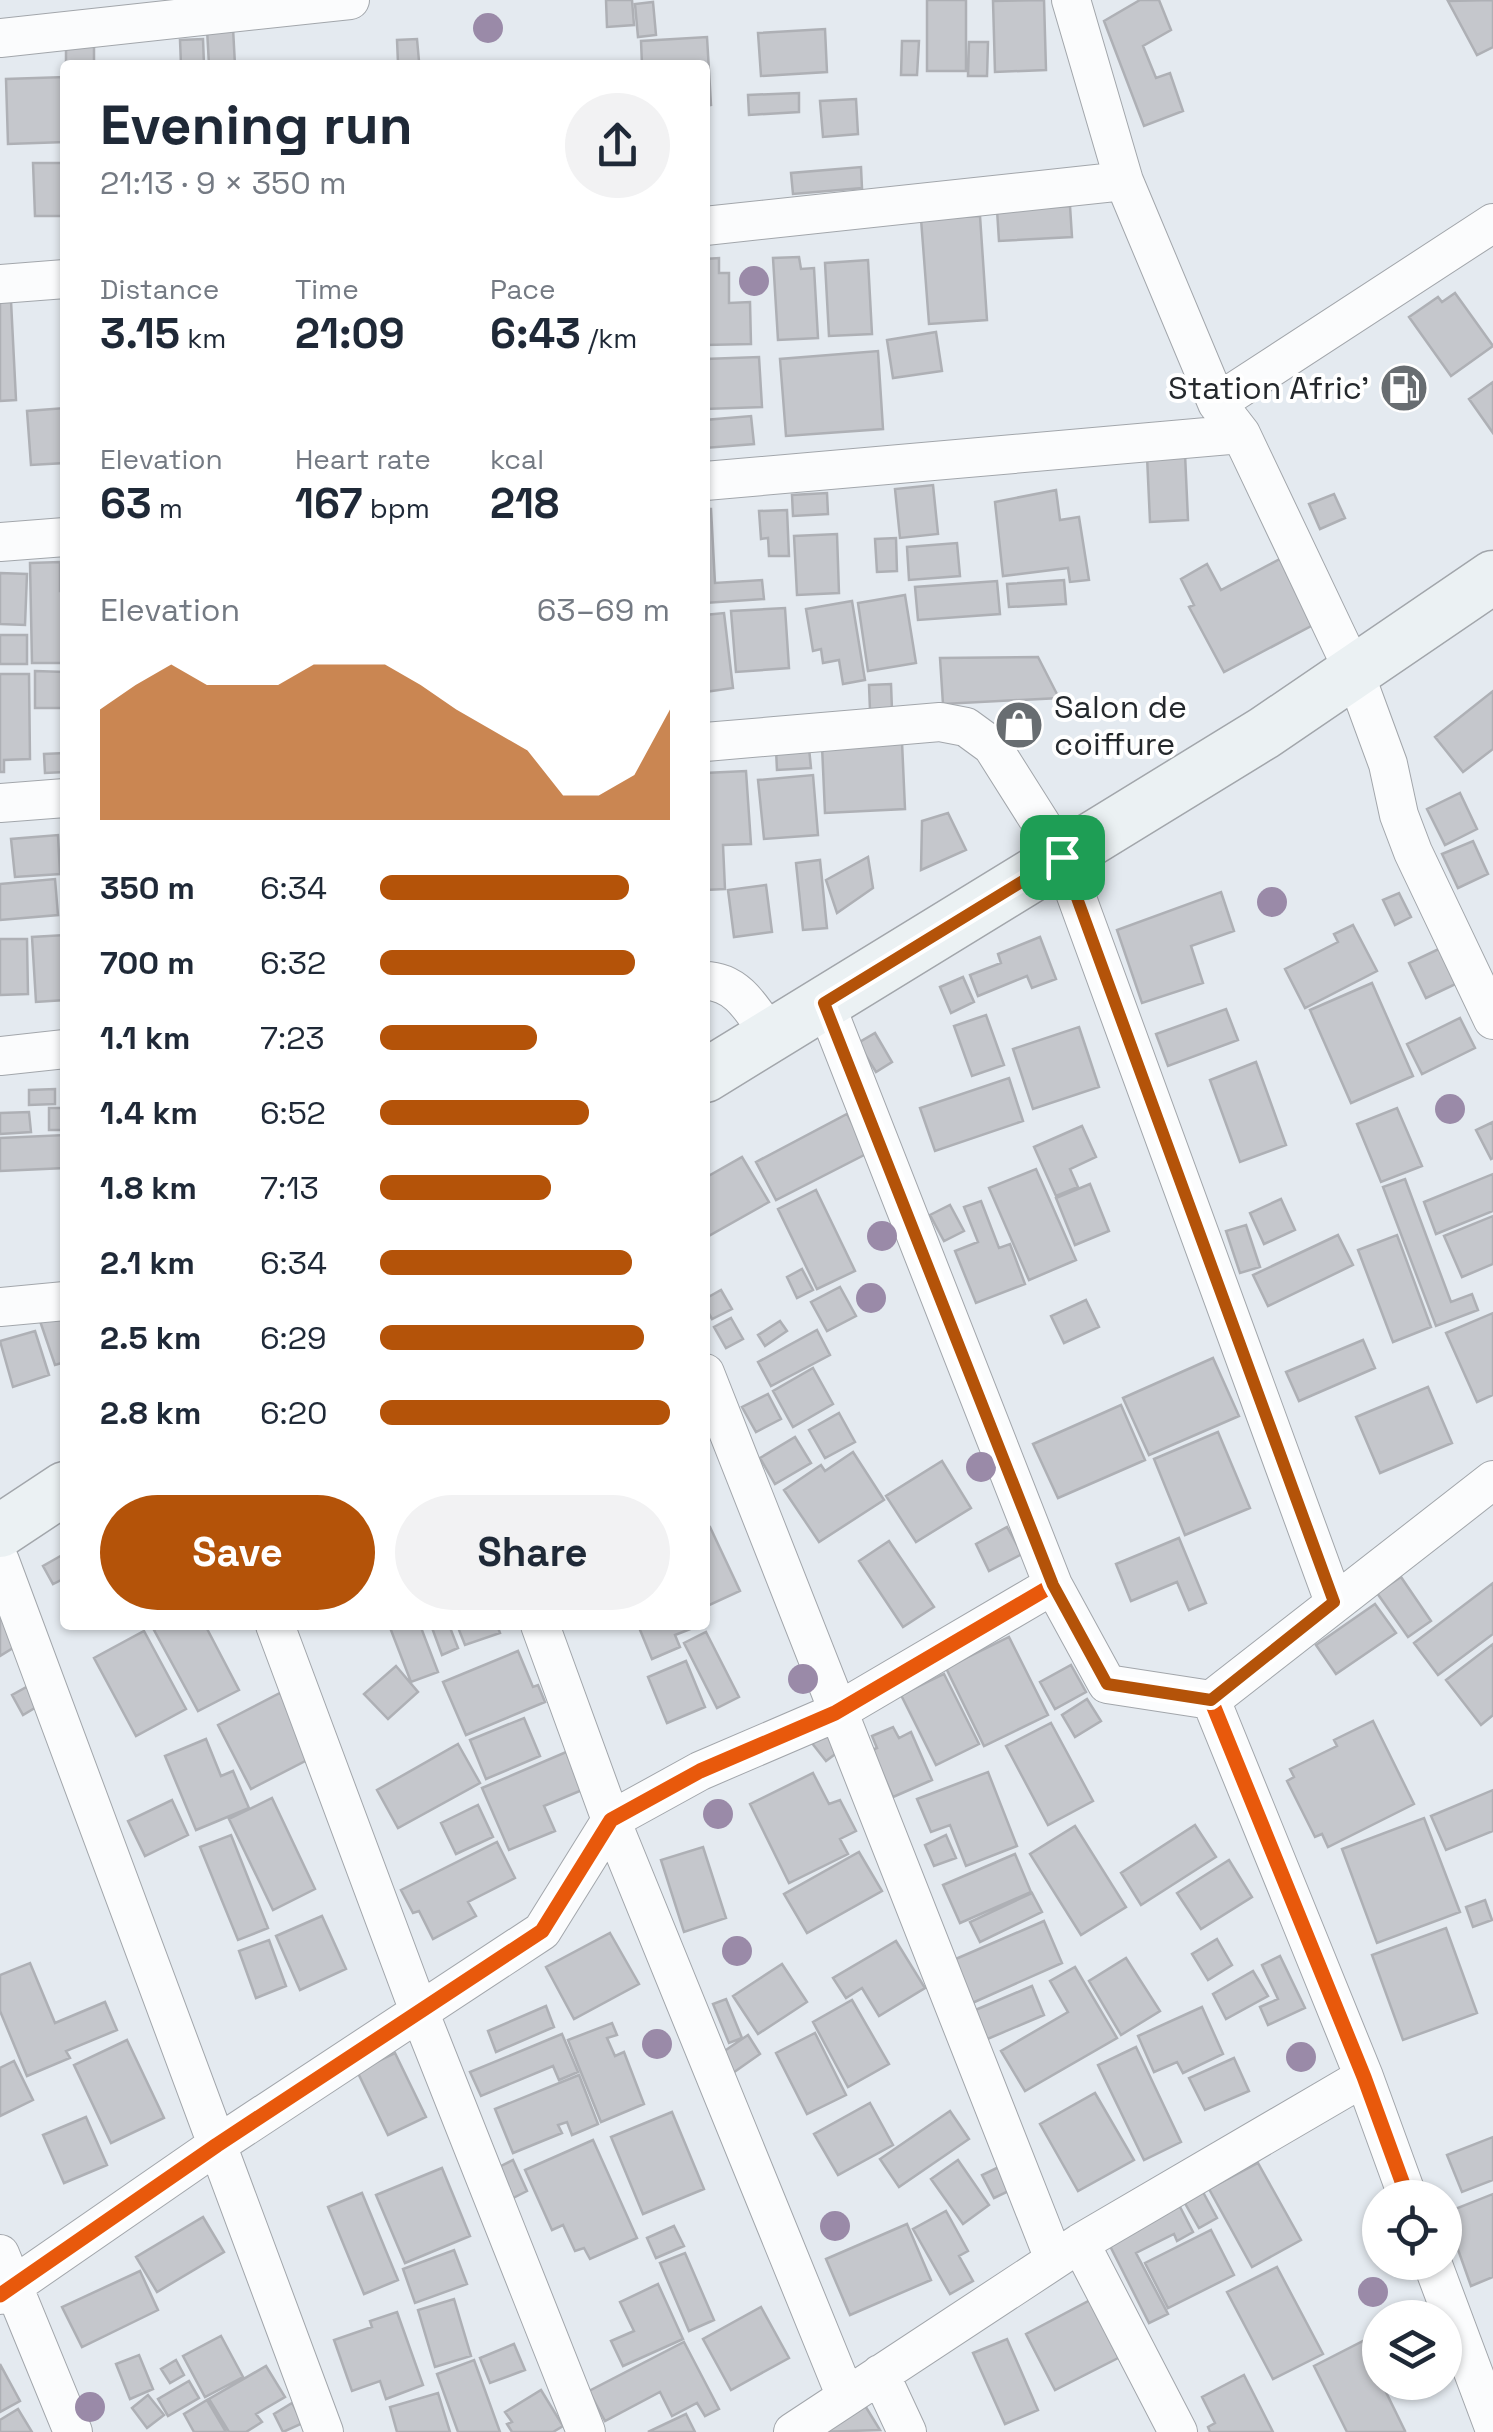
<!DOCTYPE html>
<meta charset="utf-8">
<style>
:root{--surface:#fff;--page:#f2f2f3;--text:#1f2937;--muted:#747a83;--accent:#b45309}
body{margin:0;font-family:"Space Grotesk",sans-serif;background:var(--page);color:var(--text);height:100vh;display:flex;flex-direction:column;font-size:38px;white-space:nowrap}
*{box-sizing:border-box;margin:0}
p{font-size:32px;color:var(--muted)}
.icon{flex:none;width:55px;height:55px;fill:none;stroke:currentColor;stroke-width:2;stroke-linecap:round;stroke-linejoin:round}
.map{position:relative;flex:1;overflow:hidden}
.drawer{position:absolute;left:60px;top:60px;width:650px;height:1570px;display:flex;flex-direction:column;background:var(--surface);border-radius:10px;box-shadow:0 2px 8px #0004}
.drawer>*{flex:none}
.tools{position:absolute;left:1362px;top:2180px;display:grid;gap:20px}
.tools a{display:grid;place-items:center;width:100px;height:100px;border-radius:50%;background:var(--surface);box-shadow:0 2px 8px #0004;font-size:50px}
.pin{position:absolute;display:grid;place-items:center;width:85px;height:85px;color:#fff;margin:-42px;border-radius:20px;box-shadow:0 5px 15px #0006}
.round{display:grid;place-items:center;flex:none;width:105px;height:105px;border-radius:52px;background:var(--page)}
.headline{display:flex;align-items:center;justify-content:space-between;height:170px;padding:0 40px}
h1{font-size:55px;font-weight:800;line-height:75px}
.metrics{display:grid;grid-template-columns:repeat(3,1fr);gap:15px;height:170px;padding:10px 40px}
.metrics div{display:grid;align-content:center}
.metrics b{font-size:42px;font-weight:800}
.metrics small{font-size:28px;font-weight:400}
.metrics p{font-size:28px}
.chart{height:280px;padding:20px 40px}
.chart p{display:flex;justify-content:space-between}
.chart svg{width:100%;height:180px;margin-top:10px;fill:var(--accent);opacity:.7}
.cta{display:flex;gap:20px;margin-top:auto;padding:20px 40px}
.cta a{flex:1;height:115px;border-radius:60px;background:var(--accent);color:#fff;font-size:40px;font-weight:800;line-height:115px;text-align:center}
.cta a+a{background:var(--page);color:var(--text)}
ul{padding:0 40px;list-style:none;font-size:32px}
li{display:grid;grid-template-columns:160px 120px 1fr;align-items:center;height:75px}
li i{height:25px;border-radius:12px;background:var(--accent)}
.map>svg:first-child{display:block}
.building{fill:#c5c7cc;stroke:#aeb0b5;stroke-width:2.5}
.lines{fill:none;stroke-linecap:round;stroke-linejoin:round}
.street-casing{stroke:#a2a6ab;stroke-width:40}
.secondary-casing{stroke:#a2a6ab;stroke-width:55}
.street{stroke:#fbfcfd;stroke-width:38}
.secondary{stroke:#ebf1f3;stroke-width:52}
.cycleway-casing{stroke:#fff;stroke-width:21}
.cycleway{stroke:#e8590c;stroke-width:15}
.tree{fill:#9a8aa8}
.route-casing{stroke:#fff;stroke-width:20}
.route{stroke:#b45309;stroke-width:12}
.labels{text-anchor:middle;stroke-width:8;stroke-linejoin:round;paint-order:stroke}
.poi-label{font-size:32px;fill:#25292d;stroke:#fff;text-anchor:end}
</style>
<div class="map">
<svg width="1493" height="2432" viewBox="0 0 1493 2432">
<rect width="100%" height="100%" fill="#e4eaf0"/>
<path class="building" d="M606,0H632L634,25L607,27Z
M927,0H966V71H927Z
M1044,0L1046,70L995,72L993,1Z
M1140,0H1159L1171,30L1143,46L1156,78L1170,73L1183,111L1144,126L1104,21Z
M1493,0V47L1477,55L1448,1Z
M653,2L656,35L638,37L635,4Z
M233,28L235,65H209L207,29Z
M825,29L827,72L761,76L758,33Z
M707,37L711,105L705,106V65H642L641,41Z
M203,39L204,65H181L180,40Z
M417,39L419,61L398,63L397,40Z
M902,41H919L917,75H901Z
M969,42H988L987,76H968Z
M94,46V64L66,65V47Z
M65,77V142L8,144L6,79Z
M799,93V112L749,115L748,95Z
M856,99L858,134L823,137L820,101Z
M33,163H65V216H35Z
M861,167L862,188L793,194L791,173Z
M1070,206L1072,237L999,241L997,210Z
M980,216L987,320L929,324L921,219Z
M799,257L801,269L814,268L818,338L778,340L773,258Z
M719,258V273H729V303L750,302L751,344L705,345V259Z
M868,260L872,334L829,336L825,263Z
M1455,293L1493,346L1451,376L1409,317L1438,297L1442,302Z
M11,301L16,400L0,401V302Z
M936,332L942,371L893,378L887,340Z
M878,351L883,429L786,436L780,359Z
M759,357L762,407L705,409V359Z
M1493,382V433L1469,399Z
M65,408V463L31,465L27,411Z
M751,416L754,444L705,448V420Z
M1185,454L1188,520L1150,522L1147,456Z
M933,485L938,534L900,538L895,489Z
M1056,490L1060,520L1079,517L1089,580L1070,582L1068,568L1003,576L995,502Z
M827,493L828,514L793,516L792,495Z
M1334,494L1345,518L1320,529L1309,504Z
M705,509H711L715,583L762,580L764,599L705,603Z
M787,510L789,556H769L768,538L761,539L759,511Z
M837,534L839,593L797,595L794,536Z
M896,538L897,571L877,572L875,539Z
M957,543L960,576L909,580L907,547Z
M1280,559L1315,624L1224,672L1189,607L1194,605L1181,579L1207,564L1221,590Z
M60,562V591H65V663H32L30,563Z
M0,573L27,574L25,625L0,624Z
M1064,580L1066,604L1009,607L1007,584Z
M997,581L1000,614L918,620L915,587Z
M905,595L916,663L868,671L858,603Z
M852,601L865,680L843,684L839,660L823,663L821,649L813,651L806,609Z
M785,608L789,668L736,672L731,611Z
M724,613L733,688L705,692V615Z
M0,635H27V664H0Z
M1038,657L1059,698L943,704L940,658Z
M35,671L65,672V708H35Z
M0,674H29L30,759L4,760V772H0Z
M891,684L892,710H870L869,685Z
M1493,691V749L1463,772L1435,737Z
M902,742L905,809L825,813L822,746Z
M809,748L811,768L777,770L776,750Z
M65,753V772L45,773L44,754Z
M746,771L751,844L723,845L725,889L705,890V773Z
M813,775L818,835L764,839L758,780Z
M1460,793L1477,829L1445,845L1427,809Z
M948,813L966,850L921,870L922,821Z
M58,835L60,874L15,877L11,839Z
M1473,841L1488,874L1458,888L1442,854Z
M868,857L873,888L837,913L826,880Z
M820,860L827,928L803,930L796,863Z
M55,879L58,915L0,920V884Z
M766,885L772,932L734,937L728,890Z
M1221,892L1234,931L1191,946L1203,983L1142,1003L1117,930Z
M1399,893L1411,917L1395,925L1383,900Z
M1353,925L1377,971L1305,1008L1285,969L1338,942L1334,934Z
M65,935V1000L36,1002L32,937Z
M1040,937L1056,979L1032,988L1027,976L978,996L970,975L1001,963L998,954Z
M0,939H27L28,994L0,995Z
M1443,947L1460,982L1426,998L1409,963Z
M963,977L974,1002L951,1013L940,987Z
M1372,983L1413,1076L1351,1103L1310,1010Z
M1226,1009L1238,1040L1168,1066L1156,1034Z
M986,1015L1004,1065L972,1076L954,1026Z
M1460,1018L1475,1048L1422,1074L1407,1044Z
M1079,1027L1099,1087L1033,1109L1013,1049Z
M875,1033L892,1062L876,1072L858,1043Z
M1256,1062L1286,1145L1240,1162L1210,1080Z
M1009,1078L1023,1121L935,1151L920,1108Z
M55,1089V1104L29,1105V1090Z
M49,1108H65V1130H49Z
M1397,1108L1422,1166L1381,1182L1357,1124Z
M29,1112L31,1132L0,1134V1113Z
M847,1114L868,1153L776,1200L756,1162Z
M1493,1122V1158L1491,1159L1476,1130Z
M1082,1126L1096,1157L1070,1169L1078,1187L1056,1196L1034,1147Z
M65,1135V1168L0,1171V1138Z
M742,1157L769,1202L705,1238V1178Z
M1036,1169L1076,1260L1029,1280L989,1188Z
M1493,1174V1211L1436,1234L1424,1202Z
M1405,1179L1451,1302L1472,1294L1478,1310L1436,1326L1383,1187Z
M1090,1184L1109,1231L1075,1245L1056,1198Z
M816,1190L855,1271L817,1289L778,1209Z
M1281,1199L1295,1230L1264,1244L1250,1213Z
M981,1201L999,1248L1010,1244L1025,1284L976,1303L955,1251L978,1242L964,1207Z
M950,1205L964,1231L944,1241L930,1215Z
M1493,1216V1264L1462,1277L1444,1236Z
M1246,1225L1260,1267L1240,1273L1226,1231Z
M1338,1235L1353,1265L1268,1306L1253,1275Z
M1397,1235L1431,1327L1393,1342L1358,1250Z
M802,1269L813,1290L797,1298L787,1277Z
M840,1287L856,1316L827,1331L811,1302Z
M721,1290L732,1309L712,1319L705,1307V1299Z
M1086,1300L1099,1327L1064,1343L1051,1316Z
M65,1313V1362L55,1365L40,1321Z
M1493,1313V1395L1477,1402L1446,1333Z
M731,1318L743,1339L726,1348L714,1327Z
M780,1321L787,1331L765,1346L758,1335Z
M817,1330L830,1355L771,1386L758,1362Z
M35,1331L49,1375L13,1387L0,1341Z
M1363,1340L1375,1368L1299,1401L1286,1372Z
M1213,1358L1239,1416L1149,1455L1123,1398Z
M813,1368L833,1404L793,1427L773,1391Z
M1428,1387L1452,1443L1380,1473L1356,1417Z
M768,1394L781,1419L756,1432L742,1407Z
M1121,1405L1145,1460L1058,1498L1033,1444Z
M839,1413L855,1442L825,1458L809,1430Z
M1218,1432L1250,1508L1185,1535L1154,1459Z
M795,1437L811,1463L775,1484L760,1458Z
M853,1452L884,1500L819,1542L784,1490L821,1465L825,1471Z
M942,1461L971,1508L916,1542L886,1496Z
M710,1527L740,1591L705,1607V1529Z
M1007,1527L1022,1554L989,1571L976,1544Z
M1179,1538L1206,1603L1189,1610L1177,1582L1131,1601L1116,1564Z
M889,1541L934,1607L903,1627L859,1561Z
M64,1554L65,1578L53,1584L43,1566Z
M1401,1577L1431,1621L1408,1637L1377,1593Z
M1493,1583V1634L1438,1675L1414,1643Z
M1375,1604L1396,1633L1336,1674L1316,1645Z
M0,1610L21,1643L0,1656Z
M164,1625H205L239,1690L198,1711L154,1630Z
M389,1625H420L438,1672L411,1682Z
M431,1625H449L458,1648L442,1655Z
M457,1625H497L500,1633L465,1645Z
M638,1625H692L693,1628L675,1635L680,1647L652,1659Z
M144,1631L186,1709L136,1736L94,1658Z
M706,1632L739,1697L717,1708L684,1643Z
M1009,1637L1048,1715L984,1746L946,1668Z
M1493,1644V1715L1481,1725L1446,1680Z
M518,1651L533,1687L538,1685L545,1702L466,1735L443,1682Z
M686,1661L705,1707L667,1723L648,1677Z
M1071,1665L1086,1692L1055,1709L1040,1682Z
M396,1666L418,1692L388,1719L364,1694Z
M944,1674L979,1744L936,1765L901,1695Z
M32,1684L43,1703L23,1715L12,1695Z
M280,1693L313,1757L251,1789L218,1725Z
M1087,1699L1101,1721L1075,1737L1062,1715Z
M524,1718L540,1756L486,1779L470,1740Z
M1373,1721L1414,1804L1328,1847L1322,1834L1315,1837L1287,1781L1294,1777L1290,1769L1337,1746L1334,1740Z
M1051,1723L1093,1801L1048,1825L1006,1746Z
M825,1726L842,1749L826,1761L808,1738Z
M893,1727L899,1738L911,1732L932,1780L893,1797L872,1750L877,1748L872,1736Z
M206,1739L221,1776L233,1771L249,1808L196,1830L165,1756Z
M458,1744L480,1783L398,1828L377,1790Z
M578,1747L594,1785L544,1806L555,1831L509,1850L482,1788Z
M988,1772L1017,1846L966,1866L950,1825L931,1832L917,1799Z
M813,1773L829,1804L840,1800L856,1831L840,1839L848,1854L789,1883L750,1804Z
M1493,1790V1831L1446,1850L1431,1816Z
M272,1798L315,1889L273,1910L229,1819Z
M172,1800L188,1835L145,1856L128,1821Z
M478,1805L493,1837L456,1854L441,1823Z
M1424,1818L1460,1912L1377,1943L1342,1849Z
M1195,1825L1216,1857L1141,1905L1121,1873Z
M1075,1826L1126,1907L1081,1935L1030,1854Z
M231,1835L268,1928L238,1940L200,1847Z
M946,1835L956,1858L934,1866L925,1845Z
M497,1842L515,1878L468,1902L476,1916L433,1939L419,1911L413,1913L401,1890Z
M703,1847L726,1918L684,1932L661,1860Z
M859,1852L882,1891L807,1933L784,1894Z
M1015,1854L1031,1892L960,1923L943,1885Z
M1229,1860L1252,1897L1201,1929L1177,1893Z
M1032,1893L1042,1912L980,1942L970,1922Z
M1485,1900L1492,1920L1473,1927L1466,1907Z
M322,1916L346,1969L300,1990L276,1936Z
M1044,1921L1062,1963L970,2004L951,1961Z
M1446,1928L1477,2013L1403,2040L1372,1955Z
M610,1933L639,1984L574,2019L546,1967Z
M1217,1939L1232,1965L1208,1980L1192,1954Z
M269,1940L286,1986L256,1998L239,1951Z
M896,1941L925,1988L879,2016L862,1988L846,1998L833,1978Z
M1280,1956L1305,2008L1268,2025L1260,2007L1278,1999L1262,1965Z
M1126,1958L1160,2011L1121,2035L1089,1981Z
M30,1963L55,2023L105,2002L117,2030L66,2051L70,2058L27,2076L0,2011V1975Z
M782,1964L807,2002L758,2034L733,1996Z
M1075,1967L1117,2038L1025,2091L1001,2051L1068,2012L1050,1981Z
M1253,1971L1268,1996L1226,2019L1213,1994Z
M1032,1986L1044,2015L985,2040L973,2011Z
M726,1999L742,2038L729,2043L713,2004Z
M852,2000L889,2064L848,2087L813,2022Z
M546,2006L554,2027L496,2052L488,2031Z
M1202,2007L1223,2054L1183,2073L1177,2062L1154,2072L1138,2036Z
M612,2023L617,2035L607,2038L615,2056L624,2052L644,2104L601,2122L568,2040Z
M815,2033L846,2095L807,2114L776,2053Z
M562,2034L578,2072L559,2080L553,2066L481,2096L470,2072Z
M748,2035L760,2054L730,2075L717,2056Z
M127,2040L164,2118L111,2143L74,2065Z
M1136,2047L1181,2142L1144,2160L1098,2065Z
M395,2053L426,2117L388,2135L357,2071Z
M1234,2058L1249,2091L1205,2110L1189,2078Z
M14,2061L33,2100L0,2116V2068Z
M579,2075L598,2124L572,2135L567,2122L558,2125L562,2133L513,2153L495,2109Z
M1095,2093L1134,2160L1078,2191L1040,2124Z
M870,2103L893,2145L838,2175L814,2134Z
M950,2111L969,2139L899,2187L880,2159Z
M672,2112L704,2189L643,2214L611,2137Z
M86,2117L107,2165L64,2183L43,2135Z
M1493,2137V2180L1462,2192L1447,2155Z
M593,2140L637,2238L590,2259L584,2248L575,2251L563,2225L552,2230L525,2170Z
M513,2160L527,2191L511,2199L497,2168Z
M958,2160L989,2205L963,2224L931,2179Z
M1258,2163L1301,2240L1252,2267L1209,2189Z
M1001,2166L1013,2189L994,2198L982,2175Z
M442,2168L470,2236L405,2263L376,2195Z
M1197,2181L1217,2218L1199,2228L1178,2191Z
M362,2193L398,2280L364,2294L328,2207Z
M1493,2194V2277L1471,2286L1445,2213Z
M1178,2203L1193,2232L1177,2241L1174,2234L1136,2253L1168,2314L1149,2323L1107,2240Z
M946,2211L968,2251L959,2256L973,2281L950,2294L913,2229Z
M203,2217L224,2252L157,2292L136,2257Z
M907,2224L931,2280L850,2315L826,2259Z
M674,2226L684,2246L656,2258L647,2238Z
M1211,2230L1234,2275L1168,2308L1145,2263Z
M454,2250L467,2284L415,2303L403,2269Z
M685,2253L714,2320L689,2331L660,2263Z
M1277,2267L1323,2354L1273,2379L1227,2292Z
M140,2271L158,2310L82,2347L62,2307Z
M658,2284L683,2339L623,2366L611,2341L634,2331L620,2302Z
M1096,2297L1126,2354L1055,2390L1026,2334Z
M454,2299L471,2356L435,2367L418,2310Z
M761,2307L789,2358L731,2390L703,2339Z
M397,2312L423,2385L386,2399L380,2381L352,2391L334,2340L372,2327L370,2321Z
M221,2336L243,2377L205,2397L183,2356Z
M1369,2338L1372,2343L1380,2339V2382H1390L1383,2386L1405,2431L1403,2432H1347L1314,2366Z
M1007,2339L1038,2410L1005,2424L973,2353Z
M684,2342L719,2409L705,2416L697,2403L672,2416L660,2392L605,2421L589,2391Z
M514,2344L525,2370L490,2383L480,2358Z
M139,2355L153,2389L130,2399L116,2364Z
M176,2360L184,2375L170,2383L161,2369Z
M474,2360L500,2432H458L437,2374Z
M0,2364L20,2401L0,2412Z
M266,2366L285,2397L256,2414L262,2422L246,2432H229L209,2399Z
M1244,2375L1273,2432H1210L1208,2427L1215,2423L1202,2397Z
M189,2381L199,2398L168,2416L158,2399Z
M541,2390L563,2426L553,2432H512L507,2424L512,2422L505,2412Z
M438,2393L450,2432H397L390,2407Z
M148,2395L164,2415L147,2428L132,2408Z
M207,2400L226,2432H194L184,2414Z
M292,2403L303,2423L283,2432L274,2414Z
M864,2404L880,2430L818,2432Z
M18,2409L32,2432H0V2420Z
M686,2414L695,2432H648Z"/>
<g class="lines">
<g class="street-casing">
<path id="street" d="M1071,0L1124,181L1217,403L1241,434L1355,674L1388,764L1399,815L1413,852L1493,1020
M0,38L350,0
M705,226L1124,181
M0,284L65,279
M1217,403L1493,223
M705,481L1241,434
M0,542L65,537
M705,742L940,722L966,727L992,746L1062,857L1334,1602
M0,803L65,798
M705,981C738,981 753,1011 770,1035
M825,1003L1053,1585L1107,1684L1211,1700L1364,2077L1408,2198
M0,1056L65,1049
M0,1307L65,1301
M705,1373C819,1670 939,1964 1054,2259
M0,1561L324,2432
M275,1625L419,2011L586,2432
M540,1625L611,1820L846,2397
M1211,1700L1493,1480
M1080,2243L1178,2432
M0,2254L73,2432
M1432,2262L1493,2425
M0,2295L217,2145L542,1931L611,1820L700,1771L835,1713L1053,1585
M880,2374L907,2432
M793,2432L1080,2243L1364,2077"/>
</g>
<g class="secondary-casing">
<path id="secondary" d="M705,1076L1264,733L1493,577
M0,1531L65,1488"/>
</g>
<use href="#street" class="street"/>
<use href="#secondary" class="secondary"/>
<g class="cycleway-casing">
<path id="cycleway" d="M825,1003L1053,1585L1107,1684L1211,1700L1364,2077L1408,2198
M0,2295L217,2145L542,1931L611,1820L700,1771L835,1713L1053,1585"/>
</g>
<use href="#cycleway" class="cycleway"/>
</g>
<g class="tree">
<circle cx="488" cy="28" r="15"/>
<circle cx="754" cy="281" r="15"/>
<circle cx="1272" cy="902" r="15"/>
<circle cx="1450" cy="1109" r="15"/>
<circle cx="882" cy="1236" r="15"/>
<circle cx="871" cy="1298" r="15"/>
<circle cx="981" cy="1467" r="15"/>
<circle cx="803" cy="1679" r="15"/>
<circle cx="718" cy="1814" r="15"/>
<circle cx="737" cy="1951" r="15"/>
<circle cx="657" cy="2044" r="15"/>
<circle cx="1301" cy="2057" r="15"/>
<circle cx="835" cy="2226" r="15"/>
<circle cx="1373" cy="2292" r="15"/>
<circle cx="90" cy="2407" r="15"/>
</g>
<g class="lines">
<g class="route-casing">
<path id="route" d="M1062,857L1334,1602L1211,1700L1107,1684L1053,1585L824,1003Z"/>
</g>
<use href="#route" class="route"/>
</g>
<defs>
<g id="fuel-disc" transform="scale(2.5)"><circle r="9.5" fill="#686d71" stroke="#fff"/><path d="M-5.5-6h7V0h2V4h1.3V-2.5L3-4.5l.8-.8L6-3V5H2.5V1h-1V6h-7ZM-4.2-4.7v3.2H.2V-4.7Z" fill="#fff"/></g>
<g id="shop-disc" transform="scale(2.5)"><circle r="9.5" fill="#686d71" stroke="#fff"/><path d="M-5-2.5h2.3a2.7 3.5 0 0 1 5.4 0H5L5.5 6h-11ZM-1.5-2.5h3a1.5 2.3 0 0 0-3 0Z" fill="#fff"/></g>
</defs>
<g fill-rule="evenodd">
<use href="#fuel-disc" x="1404" y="388"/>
<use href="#shop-disc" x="1019" y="725"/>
</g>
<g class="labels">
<g class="poi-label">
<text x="1369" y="399">Station Afric'</text>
<text x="1054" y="718" text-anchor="start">Salon de<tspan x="1054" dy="37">coiffure</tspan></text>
</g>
</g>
</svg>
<div class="tools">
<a><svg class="icon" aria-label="locate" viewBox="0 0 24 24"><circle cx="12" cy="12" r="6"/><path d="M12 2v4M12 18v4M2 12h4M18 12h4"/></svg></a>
<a><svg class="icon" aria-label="layers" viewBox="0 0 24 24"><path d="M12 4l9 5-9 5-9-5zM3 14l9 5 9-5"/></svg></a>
</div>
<div class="pin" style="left:1062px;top:857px;background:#1e9e55"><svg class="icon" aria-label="arrive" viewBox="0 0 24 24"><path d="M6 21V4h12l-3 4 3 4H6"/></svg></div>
<section class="drawer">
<div class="headline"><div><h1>Evening run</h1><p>21:13 · 9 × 350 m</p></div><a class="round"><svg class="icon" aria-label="share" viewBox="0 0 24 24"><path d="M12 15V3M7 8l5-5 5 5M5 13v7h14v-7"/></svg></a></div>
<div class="metrics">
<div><p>Distance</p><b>3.15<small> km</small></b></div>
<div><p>Time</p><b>21:09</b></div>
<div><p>Pace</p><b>6:43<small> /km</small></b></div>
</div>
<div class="metrics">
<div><p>Elevation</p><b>63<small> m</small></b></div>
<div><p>Heart rate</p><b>167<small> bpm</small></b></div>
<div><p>kcal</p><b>218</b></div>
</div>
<div class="chart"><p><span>Elevation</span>63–69 m</p>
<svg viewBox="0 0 160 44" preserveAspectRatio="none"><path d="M0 44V17L10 11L20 6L30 11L40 11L50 11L60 6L70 6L80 6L90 11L100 17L110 22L120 27L130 38L140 38L150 33L160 17V44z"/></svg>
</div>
<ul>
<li><b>350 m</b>6:34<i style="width:86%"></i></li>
<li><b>700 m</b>6:32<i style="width:88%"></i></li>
<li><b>1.1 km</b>7:23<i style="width:54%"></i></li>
<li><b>1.4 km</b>6:52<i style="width:72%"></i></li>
<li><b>1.8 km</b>7:13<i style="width:59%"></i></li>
<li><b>2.1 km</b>6:34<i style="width:87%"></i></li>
<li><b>2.5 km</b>6:29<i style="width:91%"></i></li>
<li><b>2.8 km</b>6:20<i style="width:100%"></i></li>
</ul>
<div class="cta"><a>Save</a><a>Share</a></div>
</section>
</div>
